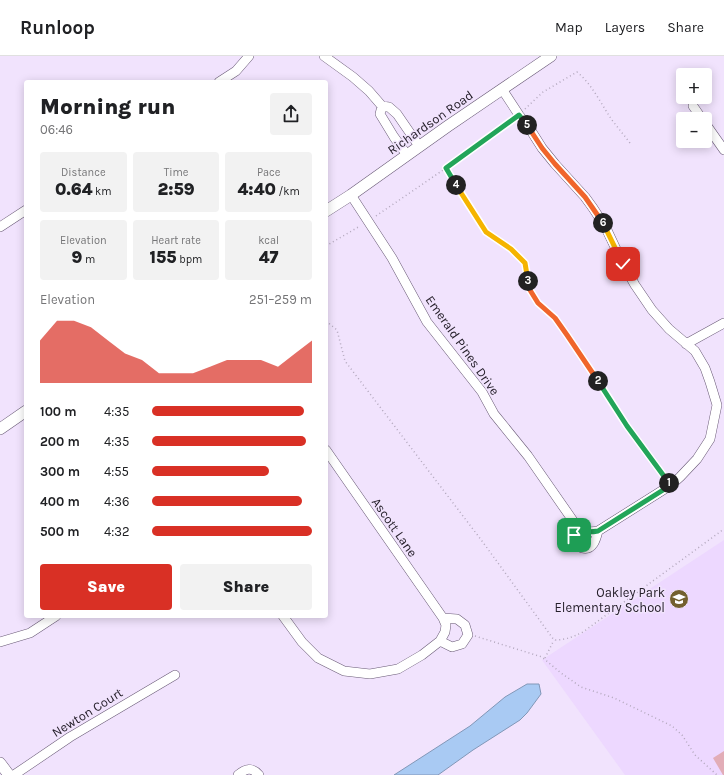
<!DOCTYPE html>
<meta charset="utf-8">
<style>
:root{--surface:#fff;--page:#f2f2f2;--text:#202124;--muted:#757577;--line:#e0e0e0;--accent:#d93025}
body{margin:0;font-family:Karla,sans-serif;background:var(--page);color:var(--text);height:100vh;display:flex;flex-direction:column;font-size:15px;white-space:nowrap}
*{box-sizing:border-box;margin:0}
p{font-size:13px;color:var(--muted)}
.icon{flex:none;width:22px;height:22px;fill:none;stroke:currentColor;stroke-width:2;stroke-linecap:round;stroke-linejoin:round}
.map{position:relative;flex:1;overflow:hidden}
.drawer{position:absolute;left:24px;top:24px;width:304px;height:538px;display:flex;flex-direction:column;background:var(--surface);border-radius:4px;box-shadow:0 2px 10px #0003}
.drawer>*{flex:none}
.tools{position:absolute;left:676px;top:12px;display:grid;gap:8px}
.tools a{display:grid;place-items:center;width:36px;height:36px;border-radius:4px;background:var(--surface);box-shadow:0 2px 10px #0003;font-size:20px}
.pin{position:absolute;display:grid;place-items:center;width:34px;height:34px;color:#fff;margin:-17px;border-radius:8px;box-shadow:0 2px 6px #0006}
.km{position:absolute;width:20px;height:20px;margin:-10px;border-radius:50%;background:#222;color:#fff;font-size:11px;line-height:20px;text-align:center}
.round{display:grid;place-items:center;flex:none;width:42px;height:42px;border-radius:4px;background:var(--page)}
.overview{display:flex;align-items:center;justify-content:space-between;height:68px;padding:0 16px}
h1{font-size:22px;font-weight:800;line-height:30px}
.figures{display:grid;grid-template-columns:repeat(3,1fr);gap:6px;height:68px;padding:4px 16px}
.figures div{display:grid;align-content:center;border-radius:4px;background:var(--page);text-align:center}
.figures b{font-size:17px;font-weight:800}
.figures small{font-size:11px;font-weight:400}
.figures p{font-size:11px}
.chart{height:112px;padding:8px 16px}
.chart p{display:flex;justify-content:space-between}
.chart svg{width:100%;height:72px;margin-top:4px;fill:var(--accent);opacity:.7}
.button{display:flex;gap:8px;margin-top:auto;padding:8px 16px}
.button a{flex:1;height:46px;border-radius:4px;background:var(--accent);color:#fff;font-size:16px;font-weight:800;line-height:46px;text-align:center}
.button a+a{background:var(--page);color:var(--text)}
ul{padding:0 16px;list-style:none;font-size:13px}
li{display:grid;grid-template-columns:64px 48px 1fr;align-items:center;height:30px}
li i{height:10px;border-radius:5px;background:var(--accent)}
header{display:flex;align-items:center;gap:24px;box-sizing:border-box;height:56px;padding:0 20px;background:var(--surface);border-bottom:1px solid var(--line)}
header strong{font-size:19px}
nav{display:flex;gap:22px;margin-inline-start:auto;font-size:14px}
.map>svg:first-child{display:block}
.built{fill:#edd8ff}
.green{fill:#e2adb7}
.water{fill:#a9caf3;stroke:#8297b7}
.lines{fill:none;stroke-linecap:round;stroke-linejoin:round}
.minor-casing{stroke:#695a76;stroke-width:10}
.tertiary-casing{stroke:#695a76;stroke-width:12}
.path{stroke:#b3a8bd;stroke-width:1.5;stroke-dasharray:1 3;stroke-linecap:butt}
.minor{stroke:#fff;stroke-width:9}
.tertiary{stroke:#fff;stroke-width:11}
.split-1-casing{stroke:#fff;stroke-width:8}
.split-2-casing{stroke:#fff;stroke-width:8}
.split-3-casing{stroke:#fff;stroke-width:8}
.split-4-casing{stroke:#fff;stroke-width:8}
.split-5-casing{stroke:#fff;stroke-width:8}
.split-6-casing{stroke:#fff;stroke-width:8}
.split-7-casing{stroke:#fff;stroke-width:8}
.split-1{stroke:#22a559;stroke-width:5}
.split-2{stroke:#22a559;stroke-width:5}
.split-3{stroke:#f0652b;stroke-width:5}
.split-4{stroke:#f5b400;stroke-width:5}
.split-5{stroke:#22a559;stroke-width:5}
.split-6{stroke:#f0652b;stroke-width:5}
.split-7{stroke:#f5b400;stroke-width:5}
.labels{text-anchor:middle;stroke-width:3;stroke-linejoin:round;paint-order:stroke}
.street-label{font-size:13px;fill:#26202b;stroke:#f1e3fd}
.poi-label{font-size:13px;fill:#26202b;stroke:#f1e3fd;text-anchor:end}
</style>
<header>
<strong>Runloop</strong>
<nav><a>Map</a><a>Layers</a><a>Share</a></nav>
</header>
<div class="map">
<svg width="724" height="719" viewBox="0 0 724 719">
<rect width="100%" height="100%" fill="#f1e3fd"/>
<path class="built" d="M724,484V719H625L542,604Z"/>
<path class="green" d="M724,695V719H723L713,702Z"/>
<path class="water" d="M527,628H539L541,638L527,657L520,664L473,694L438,719H394L470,670L505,641Z"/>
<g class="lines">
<g class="minor-casing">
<path id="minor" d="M324,0L353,21L369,35L382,50L389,51L397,58L419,90
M219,26L236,15L249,0
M382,50L380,58L394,81L407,99
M693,50L702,63
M705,67L724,94
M351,139L392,202L427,266L482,336L494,358L528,400L576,469C584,475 588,477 598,475L671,429L680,421L697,403L710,383L717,349L710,326L705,312L695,295L669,273L652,254L635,229L623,208L606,172L593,152L585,141L555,108L542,92L530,73L519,59L502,33
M0,171L26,154
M686,288L724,267
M576,469C575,474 573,480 575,485C576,489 579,491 582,492C593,495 596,483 598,475
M283,560L302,586L318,602L344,615L370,618L398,613L422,599L440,585L445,576L446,569L443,562L326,394
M440,585L452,591L462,588L468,579L465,569L457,563L443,562
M0,586L30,577L56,560
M14,719L70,681L175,619
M238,719C246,712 252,711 259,719"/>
</g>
<g class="tertiary-casing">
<path id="tertiary" d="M326,155L351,139L448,70L551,0
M0,373L26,355
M0,707L9,719"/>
</g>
<path class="path" d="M525,53L543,36L577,16C592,28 601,48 612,64C618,72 624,79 630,87
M446,112L486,176L511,193L525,207L530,234L538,247L555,262L567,279L627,370L666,422
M376,160L446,112L513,63
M326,190L360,170
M326,265L337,274L345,305L482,485L554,584C565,584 573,581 583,576L724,473
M475,580L542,601L549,607L561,617L581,631L614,642L672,670L682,679L695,699L717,719
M545,602L554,584"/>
<use href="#minor" class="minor"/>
<use href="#tertiary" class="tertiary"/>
</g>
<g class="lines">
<g class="split-1-casing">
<path id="split-1" d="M574,479L576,469C584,476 587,477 598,475L671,429L669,427"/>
</g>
<g class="split-2-casing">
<path id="split-2" d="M598,325L627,370L669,427"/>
</g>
<g class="split-3-casing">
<path id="split-3" d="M528,225L530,234L538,247L555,262L567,279L598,325"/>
</g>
<g class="split-4-casing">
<path id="split-4" d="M456,129L486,176L511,193L525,207L528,225"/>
</g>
<g class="split-5-casing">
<path id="split-5" d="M456,129L446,112L519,59L527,69"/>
</g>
<g class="split-6-casing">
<path id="split-6" d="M527,69L542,92L555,108L585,141L603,167"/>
</g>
<g class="split-7-casing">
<path id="split-7" d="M603,167L623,208"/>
</g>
<use href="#split-1" class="split-1"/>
<use href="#split-2" class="split-2"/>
<use href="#split-3" class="split-3"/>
<use href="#split-4" class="split-4"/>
<use href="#split-5" class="split-5"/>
<use href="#split-6" class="split-6"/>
<use href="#split-7" class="split-7"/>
</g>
<defs>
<g id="school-disc" transform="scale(1)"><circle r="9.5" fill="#73602f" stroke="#f1e3fd"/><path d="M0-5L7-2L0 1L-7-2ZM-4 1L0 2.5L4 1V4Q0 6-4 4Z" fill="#fff"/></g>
</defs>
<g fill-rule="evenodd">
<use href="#school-disc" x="679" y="543"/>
</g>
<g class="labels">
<g class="street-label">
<text transform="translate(430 66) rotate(-35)" y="5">Richardson Road</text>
<text transform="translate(463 289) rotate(55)" y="5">Emerald Pines Drive</text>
<text transform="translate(395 471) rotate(55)" y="5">Ascott Lane</text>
<text transform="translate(87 656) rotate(-32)" y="5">Newton Court</text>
</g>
<g class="poi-label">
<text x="665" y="541">Oakley Park<tspan x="665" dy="15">Elementary School</tspan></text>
</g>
</g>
</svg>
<div class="tools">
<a>+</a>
<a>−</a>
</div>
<div class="pin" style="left:574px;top:479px;background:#1e9e55"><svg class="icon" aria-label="arrive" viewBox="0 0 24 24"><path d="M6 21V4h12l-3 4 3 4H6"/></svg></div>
<div class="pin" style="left:623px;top:208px;background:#d93025"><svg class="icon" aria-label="check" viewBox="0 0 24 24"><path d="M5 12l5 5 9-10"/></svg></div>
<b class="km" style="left:669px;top:427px">1</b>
<b class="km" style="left:598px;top:325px">2</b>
<b class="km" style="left:528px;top:225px">3</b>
<b class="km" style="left:456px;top:129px">4</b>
<b class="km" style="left:527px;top:69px">5</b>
<b class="km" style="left:603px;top:167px">6</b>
<section class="drawer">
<div class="overview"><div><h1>Morning run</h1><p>06:46</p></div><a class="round"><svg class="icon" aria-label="share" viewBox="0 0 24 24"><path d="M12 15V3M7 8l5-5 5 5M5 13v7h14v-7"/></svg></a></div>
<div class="figures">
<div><p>Distance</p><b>0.64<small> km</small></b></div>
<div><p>Time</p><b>2:59</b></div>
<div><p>Pace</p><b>4:40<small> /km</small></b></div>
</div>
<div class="figures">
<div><p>Elevation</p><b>9<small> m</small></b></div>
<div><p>Heart rate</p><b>155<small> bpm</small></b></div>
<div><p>kcal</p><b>47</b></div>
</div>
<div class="chart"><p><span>Elevation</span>251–259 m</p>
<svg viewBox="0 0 160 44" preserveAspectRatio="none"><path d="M0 44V18L10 6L20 6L30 10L40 18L50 26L60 30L70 38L80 38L90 38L100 34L110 30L120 30L130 30L140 34L150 26L160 18V44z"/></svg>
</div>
<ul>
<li><b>100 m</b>4:35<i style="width:95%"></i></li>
<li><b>200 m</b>4:35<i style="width:96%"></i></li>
<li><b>300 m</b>4:55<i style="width:73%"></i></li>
<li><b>400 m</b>4:36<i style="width:94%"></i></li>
<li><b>500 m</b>4:32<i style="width:100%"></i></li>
</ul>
<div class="button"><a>Save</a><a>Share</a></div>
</section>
</div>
